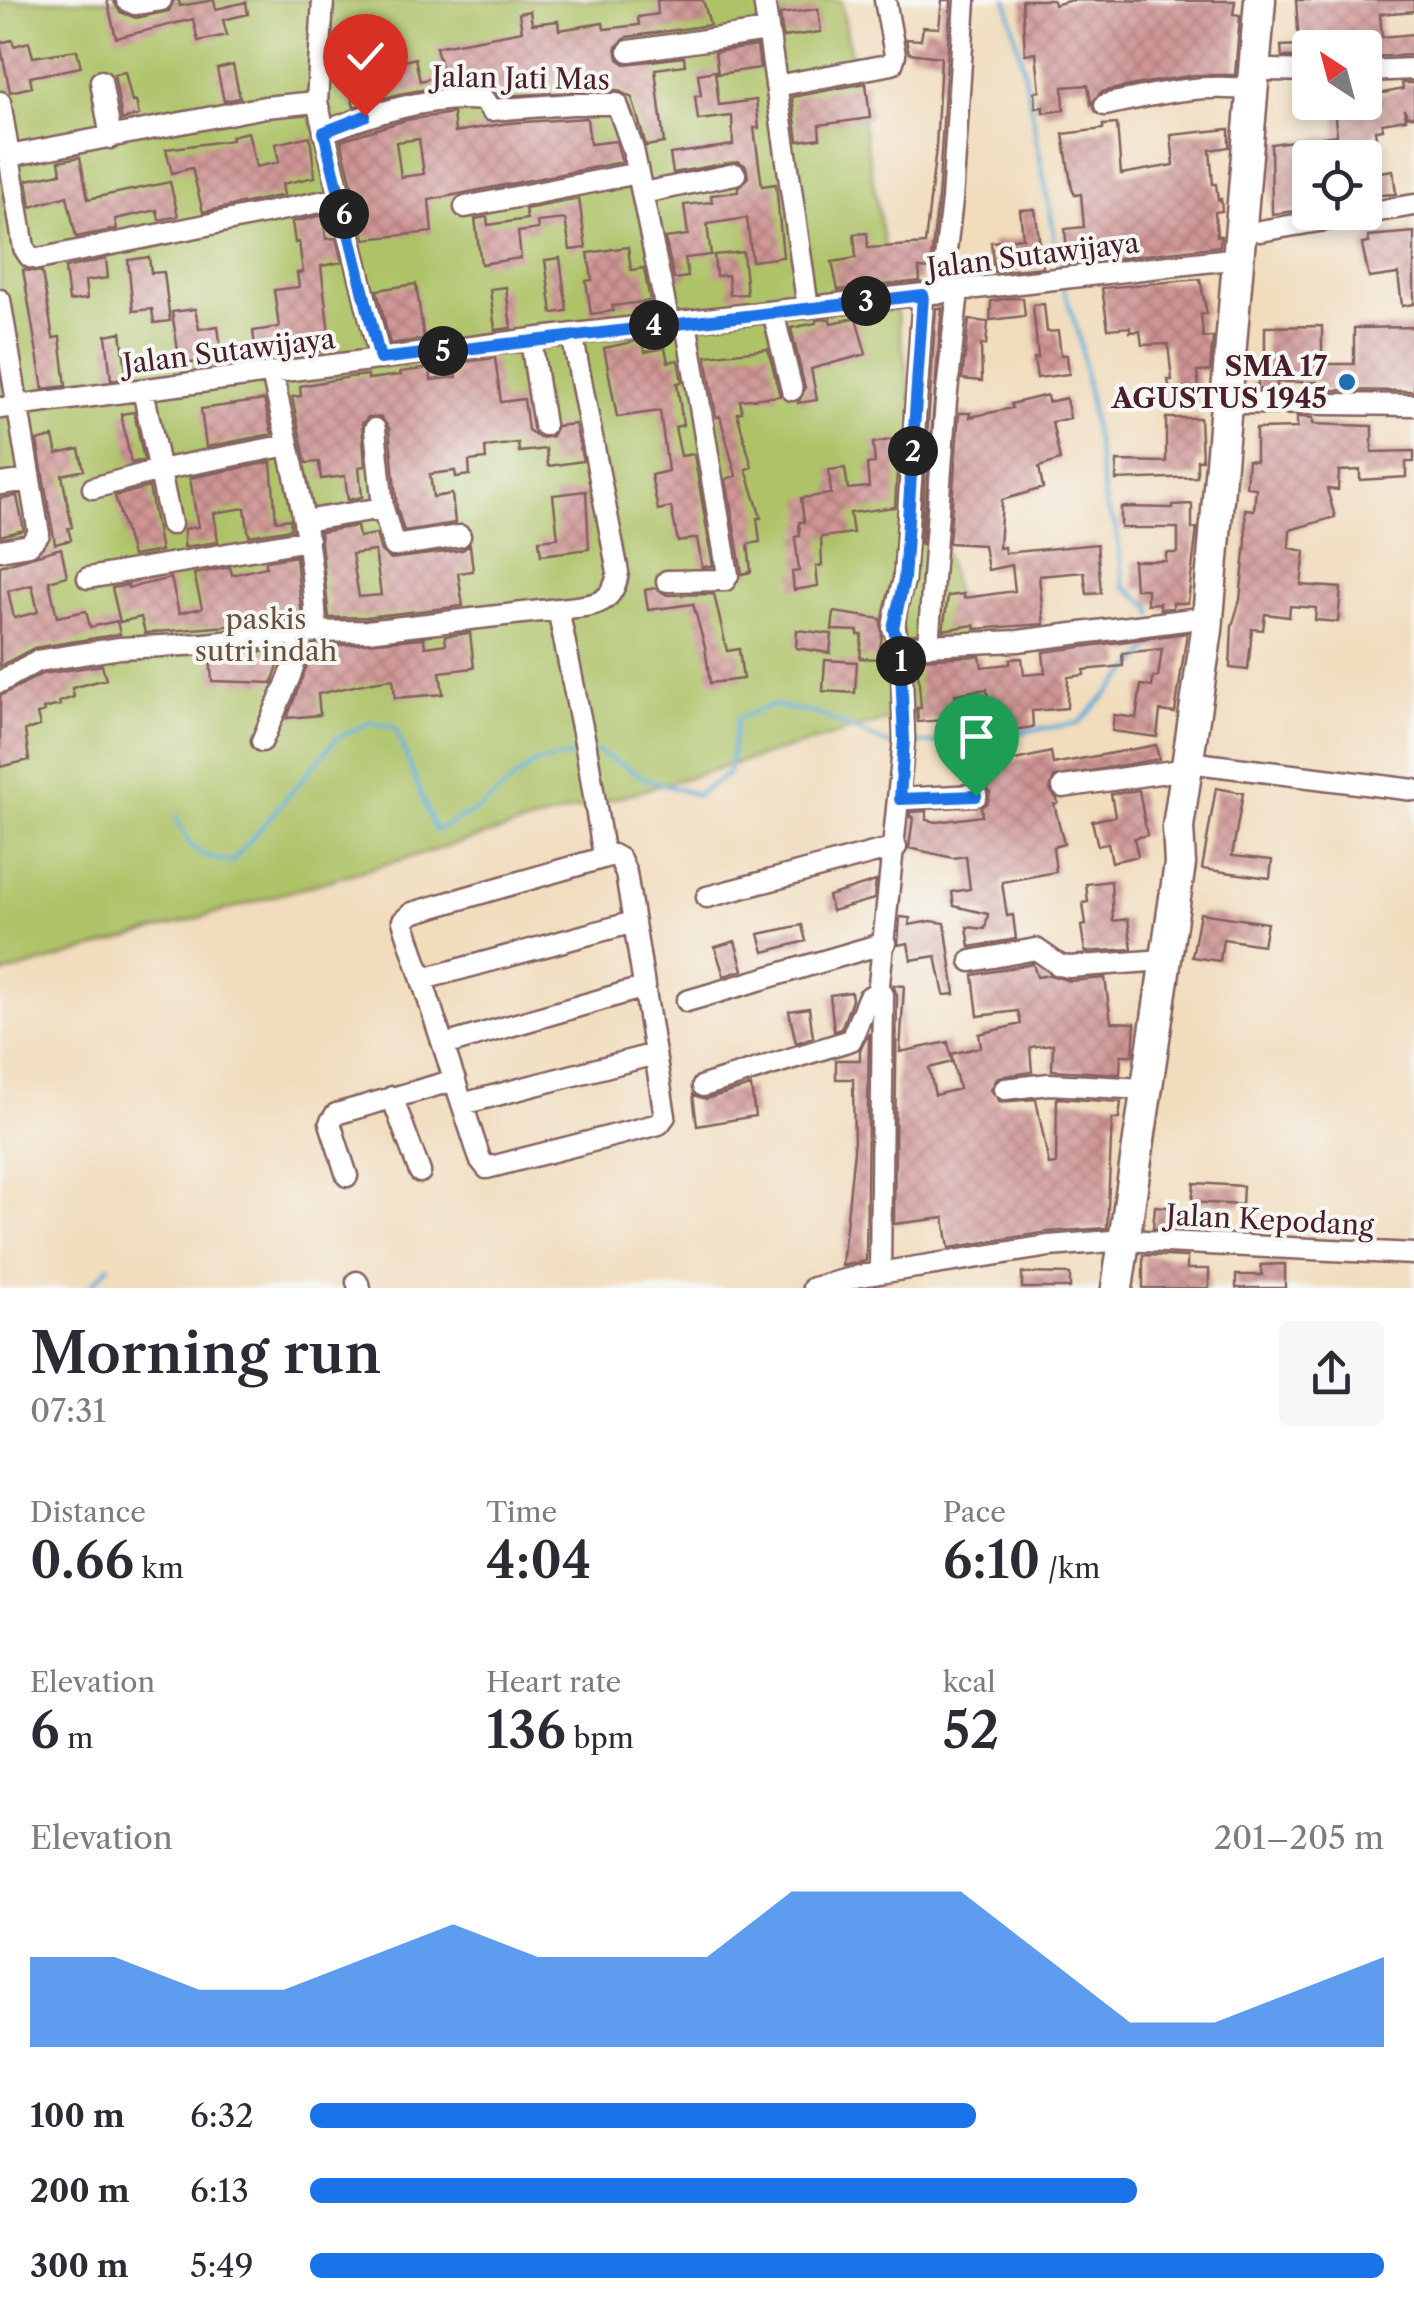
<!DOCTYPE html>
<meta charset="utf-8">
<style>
:root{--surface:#fff;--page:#f7f7f7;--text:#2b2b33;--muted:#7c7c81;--accent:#1a73e8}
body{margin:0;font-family:"Libre Caslon Text",serif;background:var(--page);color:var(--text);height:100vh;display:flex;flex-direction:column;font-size:38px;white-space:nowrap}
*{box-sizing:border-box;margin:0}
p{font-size:32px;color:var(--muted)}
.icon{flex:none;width:55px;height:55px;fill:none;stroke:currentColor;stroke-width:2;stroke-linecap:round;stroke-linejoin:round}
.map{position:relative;height:1288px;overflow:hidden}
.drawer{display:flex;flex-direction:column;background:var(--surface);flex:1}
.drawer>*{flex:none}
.needle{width:65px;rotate:324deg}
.controls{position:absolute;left:1292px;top:30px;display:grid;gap:20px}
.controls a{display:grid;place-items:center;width:90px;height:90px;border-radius:10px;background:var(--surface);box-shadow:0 5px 15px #0003;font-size:50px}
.pin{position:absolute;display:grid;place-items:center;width:85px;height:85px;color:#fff;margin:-102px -42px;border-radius:50% 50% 50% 0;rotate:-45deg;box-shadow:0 0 10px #0007}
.pin .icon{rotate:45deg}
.km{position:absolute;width:50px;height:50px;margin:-25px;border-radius:50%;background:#222;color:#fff;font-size:28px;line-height:50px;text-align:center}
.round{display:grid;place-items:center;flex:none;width:105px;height:105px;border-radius:10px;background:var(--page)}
.summary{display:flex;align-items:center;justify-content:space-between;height:170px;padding:0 30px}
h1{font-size:55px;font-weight:600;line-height:75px}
.metrics{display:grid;grid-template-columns:repeat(3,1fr);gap:15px;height:170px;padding:10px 30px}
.metrics div{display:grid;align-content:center}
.metrics b{font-size:50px;font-weight:600}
.metrics small{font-size:28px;font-weight:400}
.metrics p{font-size:28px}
.chart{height:280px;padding:20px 30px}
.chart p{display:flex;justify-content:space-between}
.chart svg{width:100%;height:180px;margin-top:10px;fill:var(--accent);opacity:.7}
ul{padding:0 30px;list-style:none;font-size:32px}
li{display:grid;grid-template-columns:160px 120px 1fr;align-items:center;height:75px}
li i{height:25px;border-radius:12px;background:var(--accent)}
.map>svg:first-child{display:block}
.green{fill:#aec367;stroke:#7c7149;stroke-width:2.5}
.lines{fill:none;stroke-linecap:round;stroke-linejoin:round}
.stream{stroke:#5badd6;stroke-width:4}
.building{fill:url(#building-cross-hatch);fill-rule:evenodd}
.minor-casing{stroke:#84615e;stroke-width:25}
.highway-casing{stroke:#84615e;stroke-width:35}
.minor{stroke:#fff;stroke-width:20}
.highway{stroke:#fff;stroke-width:30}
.route-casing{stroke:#fff;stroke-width:20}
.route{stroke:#1a73e8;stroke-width:12}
.poi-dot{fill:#1f6fb2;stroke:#f6f6f2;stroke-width:4}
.labels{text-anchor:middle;stroke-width:8;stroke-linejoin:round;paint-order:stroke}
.street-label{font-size:28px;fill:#4a1f2b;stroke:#f6f6f2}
.poi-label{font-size:28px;font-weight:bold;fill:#4a1f2b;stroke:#f6f6f2;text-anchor:end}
.park-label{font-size:28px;fill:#68503d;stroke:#f6f6f2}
</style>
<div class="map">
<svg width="1414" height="1288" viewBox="0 0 1414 1288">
<defs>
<pattern id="building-cross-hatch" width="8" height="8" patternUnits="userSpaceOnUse" patternTransform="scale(2.5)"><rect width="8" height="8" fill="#d09695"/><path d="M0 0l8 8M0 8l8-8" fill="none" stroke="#ab7a7a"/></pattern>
</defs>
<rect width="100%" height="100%" fill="#f6f6f2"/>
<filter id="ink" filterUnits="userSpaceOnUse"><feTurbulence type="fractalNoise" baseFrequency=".01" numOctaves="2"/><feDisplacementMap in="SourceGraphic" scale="20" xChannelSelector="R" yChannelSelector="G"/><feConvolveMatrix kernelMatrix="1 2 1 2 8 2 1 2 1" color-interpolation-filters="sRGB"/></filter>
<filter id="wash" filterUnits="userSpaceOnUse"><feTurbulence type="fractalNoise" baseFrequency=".0048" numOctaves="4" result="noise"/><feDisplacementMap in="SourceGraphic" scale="40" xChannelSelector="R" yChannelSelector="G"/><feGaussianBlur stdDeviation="2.25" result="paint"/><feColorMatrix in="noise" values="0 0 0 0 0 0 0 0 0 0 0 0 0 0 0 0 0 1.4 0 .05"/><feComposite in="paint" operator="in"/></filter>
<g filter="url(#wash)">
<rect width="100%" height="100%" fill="#f1dcbc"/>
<path class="green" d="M0,0H841L925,473L981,693L0,975Z"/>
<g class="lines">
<path class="stream" d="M1007,0L1024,71L1061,271
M1063,286L1080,339L1106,507L1116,527L1124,586L1152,608V615
M913,743H951L1079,723L1151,649
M596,751L649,780L697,795L729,773L737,719L772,705L818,714L887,744H894
M176,816C190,849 195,857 232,862L337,738L371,722L395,727L435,831L482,807L534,763L581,754
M89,1288L109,1266"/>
</g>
<g id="blocks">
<path class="building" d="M107,0H113L120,12L136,18L169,11L174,0H179L180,6L214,0L216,9L246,2L248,14L223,20L227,35L198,41L193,19L116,38Z
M657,0H703L710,25L627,37L616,47L618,59L625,64L684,57L685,65L655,69L664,143L646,146L632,98L617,90L498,96L485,86H444L399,94L354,107L352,99L356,98L351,74L345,76L338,48L376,38L382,59L399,55L401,62L415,58L420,81L443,75L436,47L522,31L519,13L530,11L532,24L558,21L559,30L603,23L604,29L639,25L638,17L658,14Z
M942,0H951L938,199L930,269L919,268L920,281L838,290L832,262L856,258L854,234L867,233L868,248L925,244L936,148L941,57L909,53L906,39L921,40L923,27L939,28Z
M1022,0H1053L1054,5L1072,0L1235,1L1233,14L1240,15L1235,75H1195L1140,84L1101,92L1091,104L1088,85L1063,87L1064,110L1043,113V107L1036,108L1035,92L1040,91L1036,53L1025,54Z
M1296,0H1414V11L1380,14L1382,37L1414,34V55L1365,57V48H1310V57H1282L1281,46L1299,45Z
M818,9L821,32L783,37L780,14Z
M12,40L14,46L29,42L33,57L77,50L81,67L30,77L32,87L10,92L0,43Z
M757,46L760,68L718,74L715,52Z
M233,65L240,98L224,101L217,69Z
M715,71L719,105L756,100L759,128H754L762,186L776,184L783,257L752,261L747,218L707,224L711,255L685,258L688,277L674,279L665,238L688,235L684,205L712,202L711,195L738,192V187L748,177L746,166L738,161L673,173L670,154L733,145L732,116L698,120L695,96H701L698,74Z
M125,72L132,102L136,101L139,115L122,120L114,74Z
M866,83L870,118L819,125L820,138L798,141L792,97Z
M1402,83H1414V116H1408L1404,109L1406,119L1382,123L1383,129L1375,130L1380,172L1393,170L1396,194L1365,196V158H1348L1347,148L1318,152V155L1310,158V209L1272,214L1271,144L1337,135L1333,102H1366L1365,99L1379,97V94L1403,89Z
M453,113L455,132L508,123L587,118L590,144L616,141L622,162L429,200L432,232L365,239L341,140L406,120ZM419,139L424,174L401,177L396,142Z
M1117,124L1121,174L1174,165L1171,135L1229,129V147L1210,150L1213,184H1216L1218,200L1221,199L1222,211L1215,212L1217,236H1221L1220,246L1068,264L1065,229L1084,227L1081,194L1075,195L1072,189L1063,134L1103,129V125Z
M248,132L256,167L279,162L275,144L310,136L315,177L282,184L284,195L203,212L192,168L172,173L166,149L232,140L231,136Z
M80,157L88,199L170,182L178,216L159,220L157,210L115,219L117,229L76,237L67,196L31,207L27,180L61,173L59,161Z
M579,199L586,248L570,250L565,219L537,222L538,229L518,232L521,258L481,264L475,219L487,217L488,225L527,219L525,209Z
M1035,209L1043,267L994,272L991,242L1023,238L1020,210Z
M323,215L326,239L336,238L342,262L321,266L331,350L277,355L278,358L257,361L253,331L279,327L274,290L299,287L297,273L303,272L299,242L295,243L292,222Z
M1414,232V304L1402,306L1398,274L1369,278L1362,244L1369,243L1368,236Z
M628,247L631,270L644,268L650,301L612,306L613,311L591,314L586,281L592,280L588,253Z
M743,252L747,294L730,295L728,275L716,276L714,255Z
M149,257L151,273L164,272L170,321L154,323L152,309L133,311L128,260Z
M560,258L567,311L552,313L545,260Z
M106,259L108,278L85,281L87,299L69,301L65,268Z
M23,270L42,272L53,338L60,337L66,386L43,389Z
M1200,279L1207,314H1201L1203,338L1213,337L1210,371L1197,372L1199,389L1170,392L1168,380H1172L1168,344L1142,345L1140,331L1130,332V327L1108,329L1102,288Z
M416,284L424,339L390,344L377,290Z
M506,287L511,328L495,330L490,289Z
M1011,298H1023L1025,316L990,320L991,301Z
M1044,304L1047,332L1058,331L1061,355H1067L1069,374L1037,378L1034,358H1038L1033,305Z
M936,308H942L922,544L920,543Z
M195,309L199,329L218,326L223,364L208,366V361L180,364L172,312Z
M856,318L866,354L811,369L817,400L798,403L805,388L791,328L816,323V320L830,319L831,323Z
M969,320L988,322L986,345H981L982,381L962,379Z
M1322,326V364H1354V328L1414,327V391L1317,390V382H1277V390L1254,389V385H1258V364H1265V327Z
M121,332L127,378L111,380L106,335Z
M642,340L645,352L665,348L668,362L678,360L682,382L677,383L683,425L675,427L681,456L694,454L713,566L702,567L697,538L678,542L671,507L658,510L651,475L668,471L660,411L617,417L604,348Z
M768,349L780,396L740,400L742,412L737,413L752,467L746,469L761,518H757L760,542L748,544L751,572L742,574L726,479L736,476L720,416L716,417L706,356Z
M495,358L501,402L524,399L528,430L540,438L552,436L557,426L575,424L583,461L548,466L546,449L519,452L518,443L485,447L486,459L469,461L470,475L456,477L455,471L430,474L433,497L452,494L455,523L404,531L397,508L389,428L381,417H368L362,424L365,466L359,467L362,497L348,500L345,476L321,479L319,462L306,463L292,397L301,396L300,386L350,377L368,375V379L401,375L400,372L430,368L431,380L457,377L455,363Z
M1047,395L1048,402L1066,398L1070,418L1052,422L1060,460L1039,467L1043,488L1002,500L999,548L1004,547L1005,553L1097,544L1101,593L1087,594L1084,572L1039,576L1044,624L975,629L974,625L943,630L948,596L964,594V598L1015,591L1012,565L988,570L984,545L949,543L959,413H971L970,417L1012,408L1011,404Z
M264,400L272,434L206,447L201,409Z
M134,412L144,460L131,463L121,414Z
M1297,417L1313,418V424L1372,426V452L1414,451V462H1406V477L1360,480V470L1339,471L1338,490L1327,489L1335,517L1290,530L1289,548L1305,551L1301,585L1341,588L1338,622L1315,620L1316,608L1290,606L1289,617L1265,614L1263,630L1252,629L1248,670L1230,668L1232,626L1240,600L1246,542L1245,509L1254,510L1256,488L1246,487L1248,460L1256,461V429L1297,428Z
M1166,418H1200L1202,460H1197V477L1116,480L1117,461L1166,462Z
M53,437L57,454L79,449L84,470L62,475L72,527L68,528L71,540L55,544L37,441Z
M899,438L895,507L850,513L853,533L821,537L822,566H816L818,586L794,590L792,572L799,571L795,537L800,536L799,522H804L801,498L831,494L829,470L845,468L848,489L869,487L867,464L875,463L873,443Z
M271,462L276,521L290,519L291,529L249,536L245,508L214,513L218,542L184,547V529L198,527L190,478Z
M149,487L161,551L132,556L115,496Z
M586,491L589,549L541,555L539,540L558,538L553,495Z
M17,496L24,530L0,536V498Z
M1192,504V529L1197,528L1188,603H1173V608L1160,609V603L1147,604V589H1135L1133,561H1166V553H1178V528H1121V507L1173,508V505Z
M357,526L359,537L376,534L381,551L390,559L462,550L470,545L473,571L458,573L463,606L366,617L329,618L320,532ZM375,551L381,595L359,597L352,554Z
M61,548L67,576L49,581L57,617L86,611L90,627L117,621L120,634L34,648L0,666V566ZM32,585L38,612L14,618L8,591Z
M296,556L302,619L298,620L145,633L141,617L120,622L112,588L128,585V588L171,578L179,613L202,608L194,574L230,567L232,575L266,567V561Z
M655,588L667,595L714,594L727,651L739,649L743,679L710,683L705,647L693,604L648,610L645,590Z
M834,612L881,619L882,636L878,659L860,658L862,635H858V631L832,630Z
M797,630L832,634L830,653L796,648Z
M470,633L474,668L440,672L443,694L395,698L393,679L372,682L318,694L320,715L287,718L314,646H319V651L342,645L424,638L425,647L446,644L445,636Z
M1187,633L1175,713L1160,711L1157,737L1112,731L1114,715L1136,718L1141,685L1152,687L1153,677H1158L1162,649L1122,653L1123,666L1084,670V675L1068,677L1067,708L1032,711L1033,727L993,733L987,689L955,694L958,728L944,729L943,720L918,722L917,708H921L917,659L980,656L982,667L1010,664V659L1022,658L1024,675L1045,673L1043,652Z
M277,650L283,651L272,683L212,681L210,657Z
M825,660L857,662L855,693L823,691Z
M102,665L106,679L72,688L74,697L59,702L60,705L43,709L44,712L37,714L40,726L25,730L29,760L0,767V696L42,674Z
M1156,745L1159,759L1054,777L1050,790L1057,799L1058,803L1054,804L1064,844L1053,847L1056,872L1002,882L1007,916L1013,915L1016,939L970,947L967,927L985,929L988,914L954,906L952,892L970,889L966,856L953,858L909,848L913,817H910V812L926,811V820L937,822L982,816L981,807L988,802L990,793L987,787L977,781L976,772L988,770L986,756L1000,754L1002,763L1051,752L1053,764Z
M1216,788L1243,793L1232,856L1272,860L1270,878L1202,869Z
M1139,790L1147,835L1134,838L1138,856L1112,862L1108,843L1098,846L1092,821L1115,816L1111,794Z
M876,881L874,899L832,911L828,896Z
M1111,881L1113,921L1128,919L1132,949L1085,952L1081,926L1086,925L1083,903L1088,902L1086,884Z
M1200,913L1267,923L1263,945L1223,939L1220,961L1192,957Z
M900,917L910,918L909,925L931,921L945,923L955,994L944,995L936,956L911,960L908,943L898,945Z
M802,925L806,941L764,952L759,934Z
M735,941L743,970L724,976L715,947Z
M1033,964L1037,977L1050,975L1070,981L1105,978L1111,1022L1135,1023L1133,1055H1121L1120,1074L1052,1070L1053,1044L1030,1047L1032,1072L998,1077L991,1090L1000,1102L1036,1099L1049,1165L1056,1164L1057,1098L1121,1102L1119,1119H1112L1107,1228L1048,1232L949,1248L944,1218L894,1224L897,995L893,985L904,986L900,1052L948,1042L952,1062L929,1068L935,1095L959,1089L951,1054L981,1047L979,1034L1021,1024L1018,1011L978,1016L973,975Z
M851,992L852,1000L841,1029L834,1031L830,995Z
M809,1008L813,1037L796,1043L789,1011Z
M869,1033L866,1261L842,1266L854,1150L853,1079H836V1060H860V1050Z
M751,1086L755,1116L697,1126L693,1095L706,1099Z
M1194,1183L1243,1186L1242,1205L1192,1202Z
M1155,1206L1188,1209L1186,1229L1153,1228Z
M1143,1255L1187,1257V1269H1209V1288H1143Z
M1285,1264V1288H1236V1275H1262L1261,1265Z
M1022,1273L1070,1274V1288H1022Z"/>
</g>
</g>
<g filter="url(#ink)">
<use href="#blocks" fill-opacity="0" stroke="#84615e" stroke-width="2.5"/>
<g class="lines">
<g class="minor-casing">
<path id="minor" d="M127,0L135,4L161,0
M323,0L317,102L380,359
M764,0L808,308
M629,51L768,31
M1270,70L1310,71
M1365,71L1414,69
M101,81L111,138
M776,86L892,64L895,55L885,0
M0,102L9,156
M317,102L265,107L9,156L24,248L30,257L38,259L340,198
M1105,105C1156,94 1200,83 1252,90
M324,132C370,114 434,94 484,100L491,110L572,104H617L633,149L669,324
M643,193L735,174
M465,207L638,173
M1260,231L1414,205
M941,293L952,200L965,0
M923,295L904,580C898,603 888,624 901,646L1018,641L1208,617
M0,300L39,534L29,545L0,550
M773,312L792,390
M572,334L618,572C613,609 588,605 558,609L586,747L604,857
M531,340L544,425
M143,390L171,524
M1242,403L1414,405
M0,408L540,338L1239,258
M375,429L383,508
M0,484L30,480
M93,488L159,470L288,445
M304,521L383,508L394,546L460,536
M88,578L308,540
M667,581L725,580L728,575L686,322
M316,632L367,631L558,609
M928,646L946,401L958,291
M0,682L37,661L120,648L205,644L316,632C314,544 291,459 272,373
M262,741L290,676L304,632
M1204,764L1414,790
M1063,787L1187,769
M900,799L976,795
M613,855L620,859L626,873L665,1116L659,1124L487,1168L480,1159L403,921L412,913Z
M707,897L896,847
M971,961L1036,949L1059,965L1069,967L1164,960
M423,979L634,922
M878,994L904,740L901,646
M687,1001L885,943
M444,1045L645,987
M703,1086L851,1040L868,998L874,994L883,995L880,1273
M1005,1089L1049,1084L1145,1089
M392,1097L420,1172
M462,1104L655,1054
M347,1176L330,1123L336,1114L455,1080
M357,1282L360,1288
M813,1288L860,1276L1049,1246L1124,1240L1414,1254"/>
</g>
<g class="highway-casing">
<path id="highway" d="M1117,1288L1180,864L1178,827L1207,630L1260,0"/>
</g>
<use href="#minor" class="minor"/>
<use href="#highway" class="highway"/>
</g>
</g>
<g class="lines" filter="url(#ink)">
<g class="route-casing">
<path id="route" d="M365,116L324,132L380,359L923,295L904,580L893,628L900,646L904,740L900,799L976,796"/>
</g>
<use href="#route" class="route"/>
</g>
<circle class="poi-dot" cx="1347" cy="382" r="10"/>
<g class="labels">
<g class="street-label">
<text transform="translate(521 78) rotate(1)" y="10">Jalan Jati Mas</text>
<text transform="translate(1033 255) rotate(-7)" y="10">Jalan Sutawijaya</text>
<text transform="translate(229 351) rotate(-7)" y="10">Jalan Sutawijaya</text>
<text transform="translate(1270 1220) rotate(3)" y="10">Jalan Kepodang</text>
</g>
<g class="poi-label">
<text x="1327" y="376">SMA 17<tspan x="1327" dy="32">AGUSTUS 1945</tspan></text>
</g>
<g class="park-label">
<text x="266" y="629">paskis<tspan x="266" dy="32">sutri indah</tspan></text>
</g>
</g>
</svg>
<div class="controls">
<a><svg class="needle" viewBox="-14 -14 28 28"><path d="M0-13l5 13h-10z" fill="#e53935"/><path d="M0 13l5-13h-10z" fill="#7c7c81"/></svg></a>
<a><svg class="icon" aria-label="locate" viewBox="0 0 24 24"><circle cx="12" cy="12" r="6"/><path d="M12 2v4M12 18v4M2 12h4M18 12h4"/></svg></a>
</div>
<div class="pin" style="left:976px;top:796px;background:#1e9e55"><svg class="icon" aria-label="arrive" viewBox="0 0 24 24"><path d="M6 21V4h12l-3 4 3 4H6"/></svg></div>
<div class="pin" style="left:365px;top:116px;background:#d93025"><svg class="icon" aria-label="check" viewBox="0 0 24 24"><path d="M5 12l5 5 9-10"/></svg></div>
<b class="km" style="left:901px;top:661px">1</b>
<b class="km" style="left:913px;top:451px">2</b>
<b class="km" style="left:866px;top:301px">3</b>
<b class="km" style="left:654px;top:325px">4</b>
<b class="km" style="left:443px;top:351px">5</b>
<b class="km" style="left:344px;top:214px">6</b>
</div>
<section class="drawer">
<div class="summary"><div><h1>Morning run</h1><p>07:31</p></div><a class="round"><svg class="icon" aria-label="share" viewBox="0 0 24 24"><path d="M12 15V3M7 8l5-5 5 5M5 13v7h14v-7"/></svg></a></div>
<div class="metrics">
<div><p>Distance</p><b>0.66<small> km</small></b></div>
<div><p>Time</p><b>4:04</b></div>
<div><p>Pace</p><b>6:10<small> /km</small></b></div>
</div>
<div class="metrics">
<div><p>Elevation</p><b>6<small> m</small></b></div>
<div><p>Heart rate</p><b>136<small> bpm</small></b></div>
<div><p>kcal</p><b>52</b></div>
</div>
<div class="chart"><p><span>Elevation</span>201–205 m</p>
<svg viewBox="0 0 160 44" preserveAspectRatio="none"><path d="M0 44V22L10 22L20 30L30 30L40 22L50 14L60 22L70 22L80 22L90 6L100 6L110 6L120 22L130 38L140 38L150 30L160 22V44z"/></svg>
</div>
<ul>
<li><b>100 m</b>6:32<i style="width:62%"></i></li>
<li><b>200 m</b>6:13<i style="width:77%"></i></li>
<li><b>300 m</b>5:49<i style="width:100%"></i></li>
</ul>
</section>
